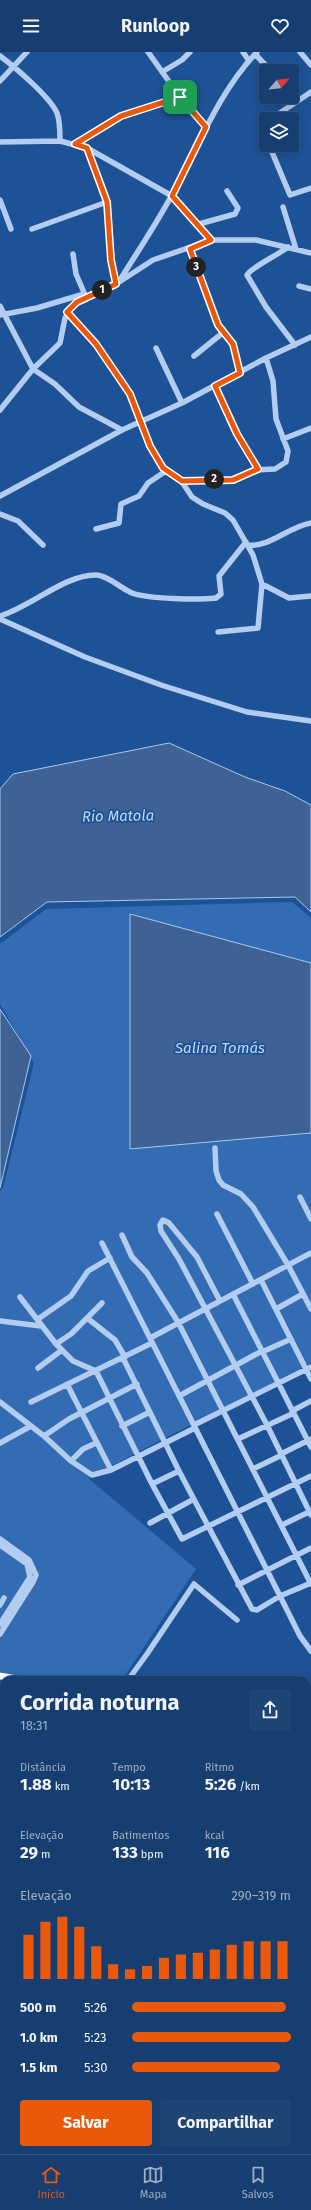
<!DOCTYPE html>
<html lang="pt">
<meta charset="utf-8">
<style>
:root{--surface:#163e70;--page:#1f4575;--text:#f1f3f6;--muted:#9eaec3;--line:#355783;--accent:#ea580c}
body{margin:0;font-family:"Fira Sans",sans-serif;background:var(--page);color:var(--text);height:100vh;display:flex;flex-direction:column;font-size:15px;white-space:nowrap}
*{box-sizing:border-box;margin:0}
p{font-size:13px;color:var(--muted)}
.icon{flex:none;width:22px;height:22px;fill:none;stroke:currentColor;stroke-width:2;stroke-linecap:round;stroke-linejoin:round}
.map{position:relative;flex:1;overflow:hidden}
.sheet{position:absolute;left:0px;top:1624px;width:311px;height:478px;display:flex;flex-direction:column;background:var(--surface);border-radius:12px 12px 0 0;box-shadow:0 2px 10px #0003,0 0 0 1px var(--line)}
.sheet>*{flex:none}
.needle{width:26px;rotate:63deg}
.fabs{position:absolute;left:259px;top:12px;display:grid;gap:8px}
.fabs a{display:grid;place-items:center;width:40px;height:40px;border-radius:4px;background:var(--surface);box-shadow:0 2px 10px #0003,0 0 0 1px var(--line);font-size:20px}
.pin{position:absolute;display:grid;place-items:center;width:34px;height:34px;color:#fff;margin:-17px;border-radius:8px;box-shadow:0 2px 6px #0006}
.km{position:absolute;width:20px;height:20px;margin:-10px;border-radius:50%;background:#222;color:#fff;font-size:11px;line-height:20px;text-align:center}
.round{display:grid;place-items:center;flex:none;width:42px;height:42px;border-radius:4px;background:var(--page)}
.headline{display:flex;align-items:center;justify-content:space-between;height:68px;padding:0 20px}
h1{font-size:22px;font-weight:700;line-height:30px}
.stats{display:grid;grid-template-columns:repeat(3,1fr);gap:6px;height:68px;padding:4px 20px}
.stats div{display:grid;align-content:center}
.stats b{font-size:17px;font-weight:700}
.stats small{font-size:11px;font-weight:400}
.stats p{font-size:11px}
.chart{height:112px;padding:8px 20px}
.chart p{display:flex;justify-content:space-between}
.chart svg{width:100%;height:72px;margin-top:4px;stroke:var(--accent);stroke-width:6}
.primary-button{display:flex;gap:8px;margin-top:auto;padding:8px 20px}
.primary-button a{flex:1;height:46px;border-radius:4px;background:var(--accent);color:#fff;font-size:16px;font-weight:700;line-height:46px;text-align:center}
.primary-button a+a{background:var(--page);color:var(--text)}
ul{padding:0 20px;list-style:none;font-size:13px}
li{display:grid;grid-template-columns:64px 48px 1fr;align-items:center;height:30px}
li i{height:10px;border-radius:5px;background:var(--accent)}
header{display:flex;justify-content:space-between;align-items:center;height:52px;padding:0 20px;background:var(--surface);font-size:18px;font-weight:700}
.menu{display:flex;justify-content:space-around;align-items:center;height:56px;border-top:1px solid var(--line);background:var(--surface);font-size:11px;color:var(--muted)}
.menu a{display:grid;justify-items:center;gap:2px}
.menu .on{color:var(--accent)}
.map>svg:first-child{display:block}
.green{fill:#336cb3}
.water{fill:#3e6293;stroke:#a6c8f0}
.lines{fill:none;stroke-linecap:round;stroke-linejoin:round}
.minor{stroke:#b2cdef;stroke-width:5.5}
.major{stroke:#fafcff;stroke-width:7}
.route-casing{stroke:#fff;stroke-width:8}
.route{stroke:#ea580c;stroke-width:5}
.labels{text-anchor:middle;stroke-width:3.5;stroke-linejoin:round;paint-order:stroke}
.water-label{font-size:15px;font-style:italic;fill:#bfd8f5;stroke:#1e5296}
</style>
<header><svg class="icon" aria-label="menu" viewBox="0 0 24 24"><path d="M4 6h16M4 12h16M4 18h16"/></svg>Runloop<svg class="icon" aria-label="heart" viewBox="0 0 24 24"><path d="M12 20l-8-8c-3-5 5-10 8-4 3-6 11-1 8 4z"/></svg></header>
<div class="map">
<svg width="311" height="2102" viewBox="0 0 311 2102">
<rect width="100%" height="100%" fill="#1e5296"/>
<path class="green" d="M292,850L311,866V1311L88,1426L196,1517L122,1628H47L0,1620V1139L3,1136L34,1011L0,952V892L46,857Z"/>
<path class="water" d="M169,691L245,725L285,739L311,753V860L295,845L47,850L0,885V737L13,722Z
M130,862L311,911V1081L130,1097Z
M0,957L31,1004L0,1136Z"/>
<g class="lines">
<path class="minor" d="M148,0L180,45L206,75
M243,0L249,9
M300,0L311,13
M255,2L271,19
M0,4C15,15 50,45 57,61C60,69 60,80 60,89
M162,20L182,8L190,0
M0,29L27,0
M291,45L294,51
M271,67L311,40
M266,70L261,74L266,88
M0,90L60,89L87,96L172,144L211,188
M75,92L121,63L180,45
M269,93L290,143L311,136
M87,96L107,150L111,208L116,232
M0,148L11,177
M283,155L296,197
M199,172L235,162L238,156L227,139
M32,177L107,150
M288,195C281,201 249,217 247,223L266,255L295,293
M190,197L218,273L233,292L240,321
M73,202L76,222L86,245
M120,228C139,197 160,167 176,135C201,88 220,39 257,0
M299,234L311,237
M0,254L33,317L55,332L79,355L122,378
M67,260L96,292L130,342L150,394L163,417L180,427L192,445L203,452L225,461L233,468L253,503L262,532L289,546L311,544
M0,263L37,256L84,242
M156,296L182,351
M194,304L220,283L222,278
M215,334L242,392L258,417
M0,358L33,317L60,291L65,266L74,253L116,232L153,208L211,188H256L311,201
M283,387L311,376
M182,429L233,428L253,418L275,417L286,410L288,399L276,367L273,329L266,306
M0,444L122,378L182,351L266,306L311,285
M0,462L18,469L43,493
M96,477L119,471L121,452L139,444L148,431L166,419
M247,493C269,496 288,475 311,471
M0,564C31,555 65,522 97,523C109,524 120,536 132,541C147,547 199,548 216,546L221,542L219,524L246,490
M0,567L85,605L161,633L247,660L311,669
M218,580L258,576L262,532
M215,1096L216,1119L219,1128L223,1133L241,1142L253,1155L288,1213L311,1257
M300,1145L311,1167
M217,1162L253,1232
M122,1183L132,1205L147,1221L178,1270L311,1532
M102,1191L280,1544L300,1584L311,1599
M261,1228L311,1327
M233,1242L311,1395
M20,1245L56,1292L73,1309L96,1319L152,1432L182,1487L311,1424
M220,1249L197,1205L169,1171L163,1168L160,1173L161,1179L179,1207L267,1373L311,1463
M276,1257L303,1242
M87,1266L115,1288L125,1305
M38,1267L71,1244L88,1219L110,1206
M0,1269L41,1274
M150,1286L311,1201
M56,1292L71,1282L102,1251
M262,1300L291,1287
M123,1306L179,1419L252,1557L257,1558L280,1544L311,1531
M38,1316L62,1298
M67,1332L111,1418
M179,1344L262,1299
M0,1350L44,1384L71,1409L92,1423L111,1418L195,1376
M31,1350L152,1291
M292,1359L311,1349
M194,1373L311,1315
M122,1374L150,1360
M44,1384L69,1367L137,1332
M238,1387L294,1361
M0,1391L31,1374
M281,1402L311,1387
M71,1409L83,1397L96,1391
M253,1417L282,1403
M152,1432L179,1419
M150,1471L194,1447
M282,1473L311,1459
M0,1487L29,1508L36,1523L33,1530L0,1582
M0,1493L27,1512L30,1525L0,1572
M238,1533L311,1496
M0,1553L4,1546
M128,1628L147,1602L194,1532L237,1568
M0,1636L4,1637
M307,1670L311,1671
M0,1708L4,1702
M0,1823L4,1817
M307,1862L311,1848
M307,1951L311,1946
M307,2051L311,2040
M57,2098L58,2102
M134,2098L135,2102
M152,2098L169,2102
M180,2102L182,2098
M289,2102L291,2098"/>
<path class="major" d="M0,1624L23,1628
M307,1680L311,1681
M0,1836L4,1838
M307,2018L311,2020"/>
</g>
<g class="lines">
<g class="route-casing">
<path id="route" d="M180,45L206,75L172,144L211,188L190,197L218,273L233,292L240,321L215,334L237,382L258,417L233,428L182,429L163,416L150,394L130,342L96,292L67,260L77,250L116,232L111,208L107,150L87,96L75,92L121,64Z"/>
</g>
<use href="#route" class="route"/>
</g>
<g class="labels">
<g class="water-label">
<text transform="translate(118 764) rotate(-1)" y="5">Rio Matola</text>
<text x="220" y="1001">Salina Tomás</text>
</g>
</g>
</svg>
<div class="fabs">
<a><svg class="needle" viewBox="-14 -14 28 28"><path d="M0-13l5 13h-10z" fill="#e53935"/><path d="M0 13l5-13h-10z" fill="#9eaec3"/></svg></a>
<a><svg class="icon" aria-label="layers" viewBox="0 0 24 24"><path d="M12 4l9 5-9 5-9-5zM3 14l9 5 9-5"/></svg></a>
</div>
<div class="pin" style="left:180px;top:45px;background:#1e9e55"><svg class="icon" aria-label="arrive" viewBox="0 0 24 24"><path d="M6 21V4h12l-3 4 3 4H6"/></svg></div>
<b class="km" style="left:102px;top:238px">1</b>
<b class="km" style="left:214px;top:427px">2</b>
<b class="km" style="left:196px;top:215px">3</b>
<section class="sheet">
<div class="headline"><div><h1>Corrida noturna</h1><p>18:31</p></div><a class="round"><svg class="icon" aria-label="share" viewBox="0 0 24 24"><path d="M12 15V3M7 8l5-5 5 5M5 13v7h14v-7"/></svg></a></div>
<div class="stats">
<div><p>Distância</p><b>1.88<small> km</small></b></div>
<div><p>Tempo</p><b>10:13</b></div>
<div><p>Ritmo</p><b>5:26<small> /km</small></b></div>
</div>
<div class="stats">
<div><p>Elevação</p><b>29<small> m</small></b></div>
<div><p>Batimentos</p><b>133<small> bpm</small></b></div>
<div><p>kcal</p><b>116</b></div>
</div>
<div class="chart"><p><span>Elevação</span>290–319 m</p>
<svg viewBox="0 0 160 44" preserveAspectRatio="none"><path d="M5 44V17M15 44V9M25 44V6M35 44V12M45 44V24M55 44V35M65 44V38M75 44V36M85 44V31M95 44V29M105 44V28M115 44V26M125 44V23M135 44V21M145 44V21M155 44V21"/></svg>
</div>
<ul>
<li><b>500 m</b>5:26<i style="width:97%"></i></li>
<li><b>1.0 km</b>5:23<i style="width:100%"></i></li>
<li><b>1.5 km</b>5:30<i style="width:93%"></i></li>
</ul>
<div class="primary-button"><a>Salvar</a><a>Compartilhar</a></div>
</section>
</div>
<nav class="menu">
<a class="on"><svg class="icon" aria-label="home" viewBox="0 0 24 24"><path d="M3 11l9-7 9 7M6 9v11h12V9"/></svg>Início</a>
<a><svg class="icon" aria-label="map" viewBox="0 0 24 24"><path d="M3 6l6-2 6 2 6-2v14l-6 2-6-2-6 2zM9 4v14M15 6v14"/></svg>Mapa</a>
<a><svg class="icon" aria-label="saved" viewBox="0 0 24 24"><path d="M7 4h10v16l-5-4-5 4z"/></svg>Salvos</a>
</nav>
